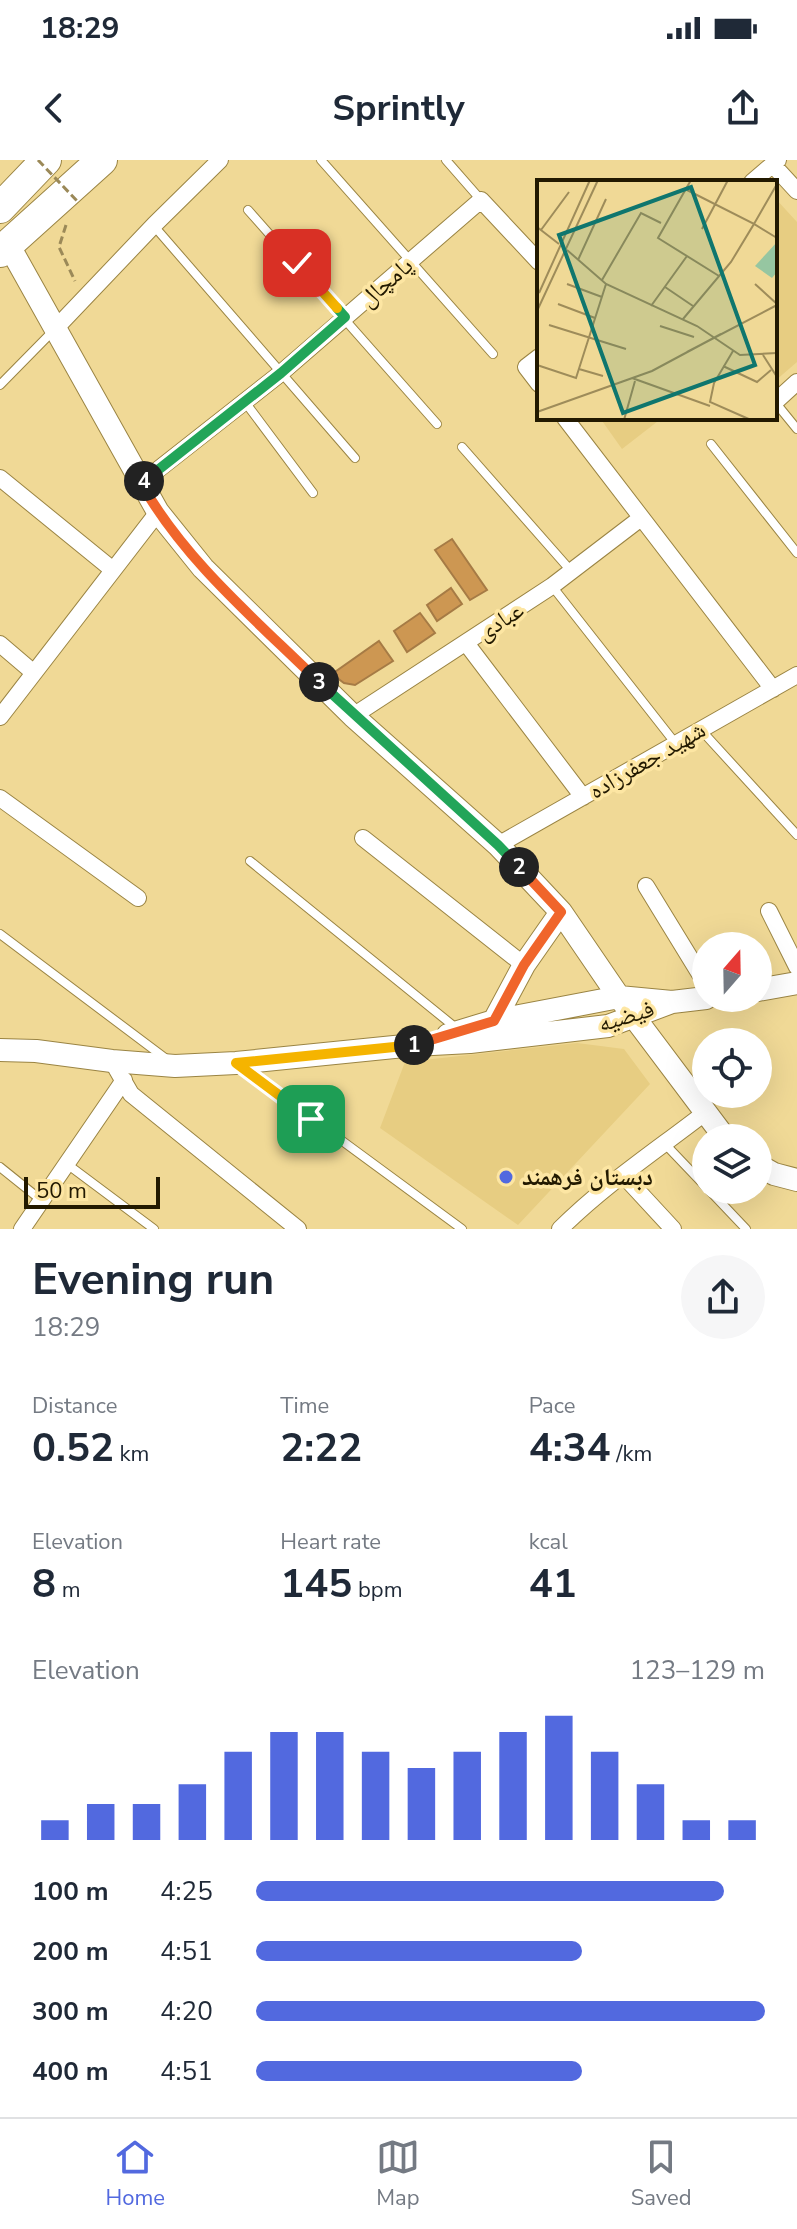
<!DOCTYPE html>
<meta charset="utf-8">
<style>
:root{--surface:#fff;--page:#f6f6f7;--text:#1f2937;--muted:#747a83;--line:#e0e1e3;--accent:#5269df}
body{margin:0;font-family:"Nunito Sans","Noto Naskh Arabic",sans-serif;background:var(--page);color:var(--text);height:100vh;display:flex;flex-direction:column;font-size:30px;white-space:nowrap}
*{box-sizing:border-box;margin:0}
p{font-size:26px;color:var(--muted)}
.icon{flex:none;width:44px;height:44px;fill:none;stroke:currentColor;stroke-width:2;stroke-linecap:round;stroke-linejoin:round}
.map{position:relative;height:1069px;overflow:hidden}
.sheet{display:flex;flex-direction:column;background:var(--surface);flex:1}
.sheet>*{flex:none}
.needle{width:52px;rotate:20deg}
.tools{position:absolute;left:692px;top:772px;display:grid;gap:16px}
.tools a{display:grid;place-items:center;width:80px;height:80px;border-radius:50%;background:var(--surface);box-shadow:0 8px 32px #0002;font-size:40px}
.scale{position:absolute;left:24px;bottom:20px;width:136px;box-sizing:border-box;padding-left:8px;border:4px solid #221900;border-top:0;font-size:22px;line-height:28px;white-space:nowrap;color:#221900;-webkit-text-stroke:6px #fde6a3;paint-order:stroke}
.pin{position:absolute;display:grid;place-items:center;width:68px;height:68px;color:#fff;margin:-34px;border-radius:16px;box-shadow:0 4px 12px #0006}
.km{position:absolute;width:40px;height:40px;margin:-20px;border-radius:50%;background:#222;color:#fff;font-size:22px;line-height:40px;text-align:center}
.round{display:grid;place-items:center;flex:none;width:84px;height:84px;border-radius:42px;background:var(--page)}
.overview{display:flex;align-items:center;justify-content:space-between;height:136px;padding:0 32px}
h1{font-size:44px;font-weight:700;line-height:60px}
.stats{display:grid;grid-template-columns:repeat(3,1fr);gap:12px;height:136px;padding:8px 32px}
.stats div{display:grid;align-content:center}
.stats b{font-size:40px;font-weight:700}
.stats small{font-size:22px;font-weight:400}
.stats p{font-size:22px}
.chart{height:224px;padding:16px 32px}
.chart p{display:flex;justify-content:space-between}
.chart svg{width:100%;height:144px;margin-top:8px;stroke:var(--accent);stroke-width:6}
ul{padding:0 32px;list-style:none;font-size:26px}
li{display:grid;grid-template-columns:128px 96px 1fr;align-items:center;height:60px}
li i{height:20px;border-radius:10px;background:var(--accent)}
.status{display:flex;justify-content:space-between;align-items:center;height:56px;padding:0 40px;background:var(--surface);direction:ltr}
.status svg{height:22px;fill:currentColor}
header{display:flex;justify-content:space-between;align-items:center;height:104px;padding:0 32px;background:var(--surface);font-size:36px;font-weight:700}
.dock{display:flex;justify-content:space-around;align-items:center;height:112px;border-top:2px solid var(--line);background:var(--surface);font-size:22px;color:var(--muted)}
.dock a{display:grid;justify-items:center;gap:4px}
.dock .current{color:var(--accent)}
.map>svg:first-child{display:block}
.built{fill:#e7cd82}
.building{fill:#cd9752;stroke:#a67b45;stroke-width:2}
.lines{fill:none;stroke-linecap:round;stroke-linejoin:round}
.lane-casing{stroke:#9a8443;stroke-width:10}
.street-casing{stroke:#9a8443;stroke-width:18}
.secondary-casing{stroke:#9a8443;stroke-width:24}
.highway-casing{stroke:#9a8443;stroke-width:32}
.path{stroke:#9b8958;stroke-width:3;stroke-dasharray:8 4;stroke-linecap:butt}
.lane{stroke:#fff;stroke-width:8}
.street{stroke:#fff;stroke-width:16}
.secondary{stroke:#fff;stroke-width:22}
.highway{stroke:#fff;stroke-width:30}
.path-bridge{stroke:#9b8958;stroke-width:3;stroke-dasharray:8 4;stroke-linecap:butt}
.split-1-casing{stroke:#fff;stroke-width:16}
.split-2-casing{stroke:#fff;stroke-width:16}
.split-3-casing{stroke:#fff;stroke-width:16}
.split-4-casing{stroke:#fff;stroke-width:16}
.split-5-casing{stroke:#fff;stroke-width:16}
.split-6-casing{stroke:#fff;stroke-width:16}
.split-1{stroke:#f5b400;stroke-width:10}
.split-2{stroke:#f0652b;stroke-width:10}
.split-3{stroke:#22a559;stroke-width:10}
.split-4{stroke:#f0652b;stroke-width:10}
.split-5{stroke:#22a559;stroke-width:10}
.split-6{stroke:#f5b400;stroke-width:10}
.poi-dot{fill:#5269df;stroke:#fde6a3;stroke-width:3}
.labels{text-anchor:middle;stroke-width:7;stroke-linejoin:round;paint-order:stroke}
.street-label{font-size:24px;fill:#221900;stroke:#fde6a3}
.poi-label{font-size:24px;font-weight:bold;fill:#221900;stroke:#fde6a3;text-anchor:start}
.inset-road{fill:none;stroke:#9e8c5a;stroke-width:2}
.view{fill:#0f766e;fill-opacity:0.15;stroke:#0f766e;stroke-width:4}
.inset-edge{fill:none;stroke:#221900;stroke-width:4}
</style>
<div class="status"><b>18:29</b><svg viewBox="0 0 49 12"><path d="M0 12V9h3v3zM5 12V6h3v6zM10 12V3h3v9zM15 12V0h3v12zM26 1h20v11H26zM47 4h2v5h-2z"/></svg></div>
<header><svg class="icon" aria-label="back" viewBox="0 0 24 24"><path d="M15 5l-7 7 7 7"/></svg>Sprintly<svg class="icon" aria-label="share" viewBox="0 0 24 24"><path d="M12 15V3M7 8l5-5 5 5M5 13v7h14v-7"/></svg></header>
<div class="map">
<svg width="797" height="1069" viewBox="0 0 797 1069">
<rect width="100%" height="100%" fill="#f0d996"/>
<path class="built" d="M775,38L797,62V202L775,221Z
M600,258H662L622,289Z
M577,883L624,889L650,924L518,1065L380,968L405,902Z"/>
<path class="building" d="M452,379L487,430L470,440L435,390Z
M451,428L462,444L437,461L427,445Z
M420,453L435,473L407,492L394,471Z
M379,481L393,501L355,525L344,523L332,514Z"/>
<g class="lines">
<g class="lane-casing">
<path id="lane" d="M321,0L493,194
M446,0L481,40
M248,50L437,264
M154,66L355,298
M0,225L55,169
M245,242L313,333
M775,242L797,269
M711,284L797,393
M462,287L572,412
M552,426L676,584
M701,570L797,675
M250,701L456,868
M0,774L165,898
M243,908L462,1069
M665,984L706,1027
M67,1004L154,1069
M0,1007L41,1040
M709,1030L746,1069"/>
</g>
<g class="street-casing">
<path id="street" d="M773,5L797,31
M752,22L778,0
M55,169L154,65L220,0
M539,197L526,207L539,224
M775,242L797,222
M565,258L773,529
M0,318L113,410
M141,323L281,213L481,40L539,102
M466,483L583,637
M0,484L34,513
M353,556L552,426L641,358
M0,557L158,352
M0,638L138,738
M363,678L524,805
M498,685L797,515
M646,726L706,824
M769,751L797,807
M112,901L131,934L298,1069
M624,1016L673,1069
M22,1069L124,920
M560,1069C604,1025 657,990 706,952"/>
</g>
<g class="secondary-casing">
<path id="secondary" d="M8,84L158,352L203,408L353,556L498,685L561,752L619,837L725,978
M758,830L797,823
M494,861L524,805L561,752
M448,875L494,861L619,837L672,842L706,838
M0,890L36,891L112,901L175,906L236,903L414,885L470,882L608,866L672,842
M758,1005L774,1014L797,1020"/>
</g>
<g class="highway-casing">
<path id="highway" d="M0,48L46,0
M0,92L102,0"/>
</g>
<path class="path" d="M66,65L59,87L75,121"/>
<use href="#lane" class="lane"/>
<use href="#street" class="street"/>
<use href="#secondary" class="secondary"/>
<use href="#highway" class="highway"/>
<path class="path-bridge" d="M38,0L79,43"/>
</g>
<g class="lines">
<g class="split-1-casing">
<path id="split-1" d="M311,959L236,903L414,885"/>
</g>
<g class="split-2-casing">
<path id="split-2" d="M414,885L494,861L524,805L561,752L519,707"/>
</g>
<g class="split-3-casing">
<path id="split-3" d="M319,522L498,685L519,707"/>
</g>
<g class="split-4-casing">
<path id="split-4" d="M144,321L141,323C185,401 256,460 319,522"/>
</g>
<g class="split-5-casing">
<path id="split-5" d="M144,321L281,213L345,157L337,148"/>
</g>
<g class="split-6-casing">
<path id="split-6" d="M297,103L337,148"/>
</g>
<use href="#split-1" class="split-1"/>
<use href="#split-2" class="split-2"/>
<use href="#split-3" class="split-3"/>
<use href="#split-4" class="split-4"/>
<use href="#split-5" class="split-5"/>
<use href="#split-6" class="split-6"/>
</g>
<circle class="poi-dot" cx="506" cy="1017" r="8"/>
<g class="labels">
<g class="street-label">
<text transform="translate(386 122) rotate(-41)" y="8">پامچال</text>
<text transform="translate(500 461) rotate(-33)" y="8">عبادی</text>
<text transform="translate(647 600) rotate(-30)" y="8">شهید جعفرزاده</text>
<text transform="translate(626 856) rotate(-17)" y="8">فیضیه</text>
</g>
<g class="poi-label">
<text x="522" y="1025">دبستان فرهمند</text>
</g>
</g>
<g transform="translate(537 20)">
<rect width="240" height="240" fill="#f0d996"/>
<path d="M240,62V92L235,98L218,86Z" fill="#96c6a1"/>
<path class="inset-road" d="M154,0L121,58L182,96M150,10L217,44L240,4M0,47L22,64M165,49L191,0M4,50L32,12M30,70L69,104L160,146L203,175L240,173M41,80L69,19M65,100L104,33L124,43M30,104L65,117M218,104L240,124M128,107L156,126M2,113L53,0M21,124L58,138M114,126L150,76M0,131L61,0M146,139L194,82L217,44L240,58M12,145L89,169M123,146L157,157M196,171L177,203L173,222L214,240M150,172L240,125M226,175L240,197M0,185L39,198L69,104M186,186L220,202L234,190M42,189L66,196M95,198L173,226M0,232L115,191L184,154M87,240L98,201"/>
<path class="view" d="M154,7L218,185L86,233L22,55Z"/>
<rect width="240" height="240" class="inset-edge"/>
</g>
</svg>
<div class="tools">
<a><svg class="needle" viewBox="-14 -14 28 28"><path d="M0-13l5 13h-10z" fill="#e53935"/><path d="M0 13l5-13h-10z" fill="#747a83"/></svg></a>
<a><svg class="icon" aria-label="locate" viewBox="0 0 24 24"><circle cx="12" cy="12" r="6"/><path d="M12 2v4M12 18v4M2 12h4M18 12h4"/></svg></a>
<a><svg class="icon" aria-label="layers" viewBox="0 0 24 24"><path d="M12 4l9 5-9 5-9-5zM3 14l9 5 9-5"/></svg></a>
</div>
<div class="scale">50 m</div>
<div class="pin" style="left:311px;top:959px;background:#1e9e55"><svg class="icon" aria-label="arrive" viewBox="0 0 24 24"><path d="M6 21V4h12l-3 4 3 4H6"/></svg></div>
<div class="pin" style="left:297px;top:103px;background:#d93025"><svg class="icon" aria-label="check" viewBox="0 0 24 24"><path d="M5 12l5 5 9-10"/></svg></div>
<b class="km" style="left:414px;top:885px">1</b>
<b class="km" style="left:519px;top:707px">2</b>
<b class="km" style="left:319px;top:522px">3</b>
<b class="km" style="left:144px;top:321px">4</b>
</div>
<section class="sheet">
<div class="overview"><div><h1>Evening run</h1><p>18:29</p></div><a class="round"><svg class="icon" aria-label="share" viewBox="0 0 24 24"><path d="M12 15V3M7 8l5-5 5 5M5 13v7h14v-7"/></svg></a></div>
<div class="stats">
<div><p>Distance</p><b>0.52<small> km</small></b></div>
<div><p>Time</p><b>2:22</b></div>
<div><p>Pace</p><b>4:34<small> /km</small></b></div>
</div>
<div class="stats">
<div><p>Elevation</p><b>8<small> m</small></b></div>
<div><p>Heart rate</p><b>145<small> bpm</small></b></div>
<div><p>kcal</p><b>41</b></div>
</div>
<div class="chart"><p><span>Elevation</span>123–129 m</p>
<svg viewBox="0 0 160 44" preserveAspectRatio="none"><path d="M5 44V38M15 44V33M25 44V33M35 44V27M45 44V17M55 44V11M65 44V11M75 44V17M85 44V22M95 44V17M105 44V11M115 44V6M125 44V17M135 44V27M145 44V38M155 44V38"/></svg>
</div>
<ul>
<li><b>100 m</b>4:25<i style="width:92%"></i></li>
<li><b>200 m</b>4:51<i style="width:64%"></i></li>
<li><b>300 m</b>4:20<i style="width:100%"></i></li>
<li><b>400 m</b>4:51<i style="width:64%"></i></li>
</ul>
</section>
<nav class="dock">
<a class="current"><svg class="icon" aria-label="home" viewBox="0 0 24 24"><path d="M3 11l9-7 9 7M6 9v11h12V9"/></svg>Home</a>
<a><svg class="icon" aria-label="map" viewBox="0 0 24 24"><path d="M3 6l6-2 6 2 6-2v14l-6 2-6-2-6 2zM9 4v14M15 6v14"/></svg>Map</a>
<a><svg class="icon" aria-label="saved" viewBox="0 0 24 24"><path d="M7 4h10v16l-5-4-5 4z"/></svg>Saved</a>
</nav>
